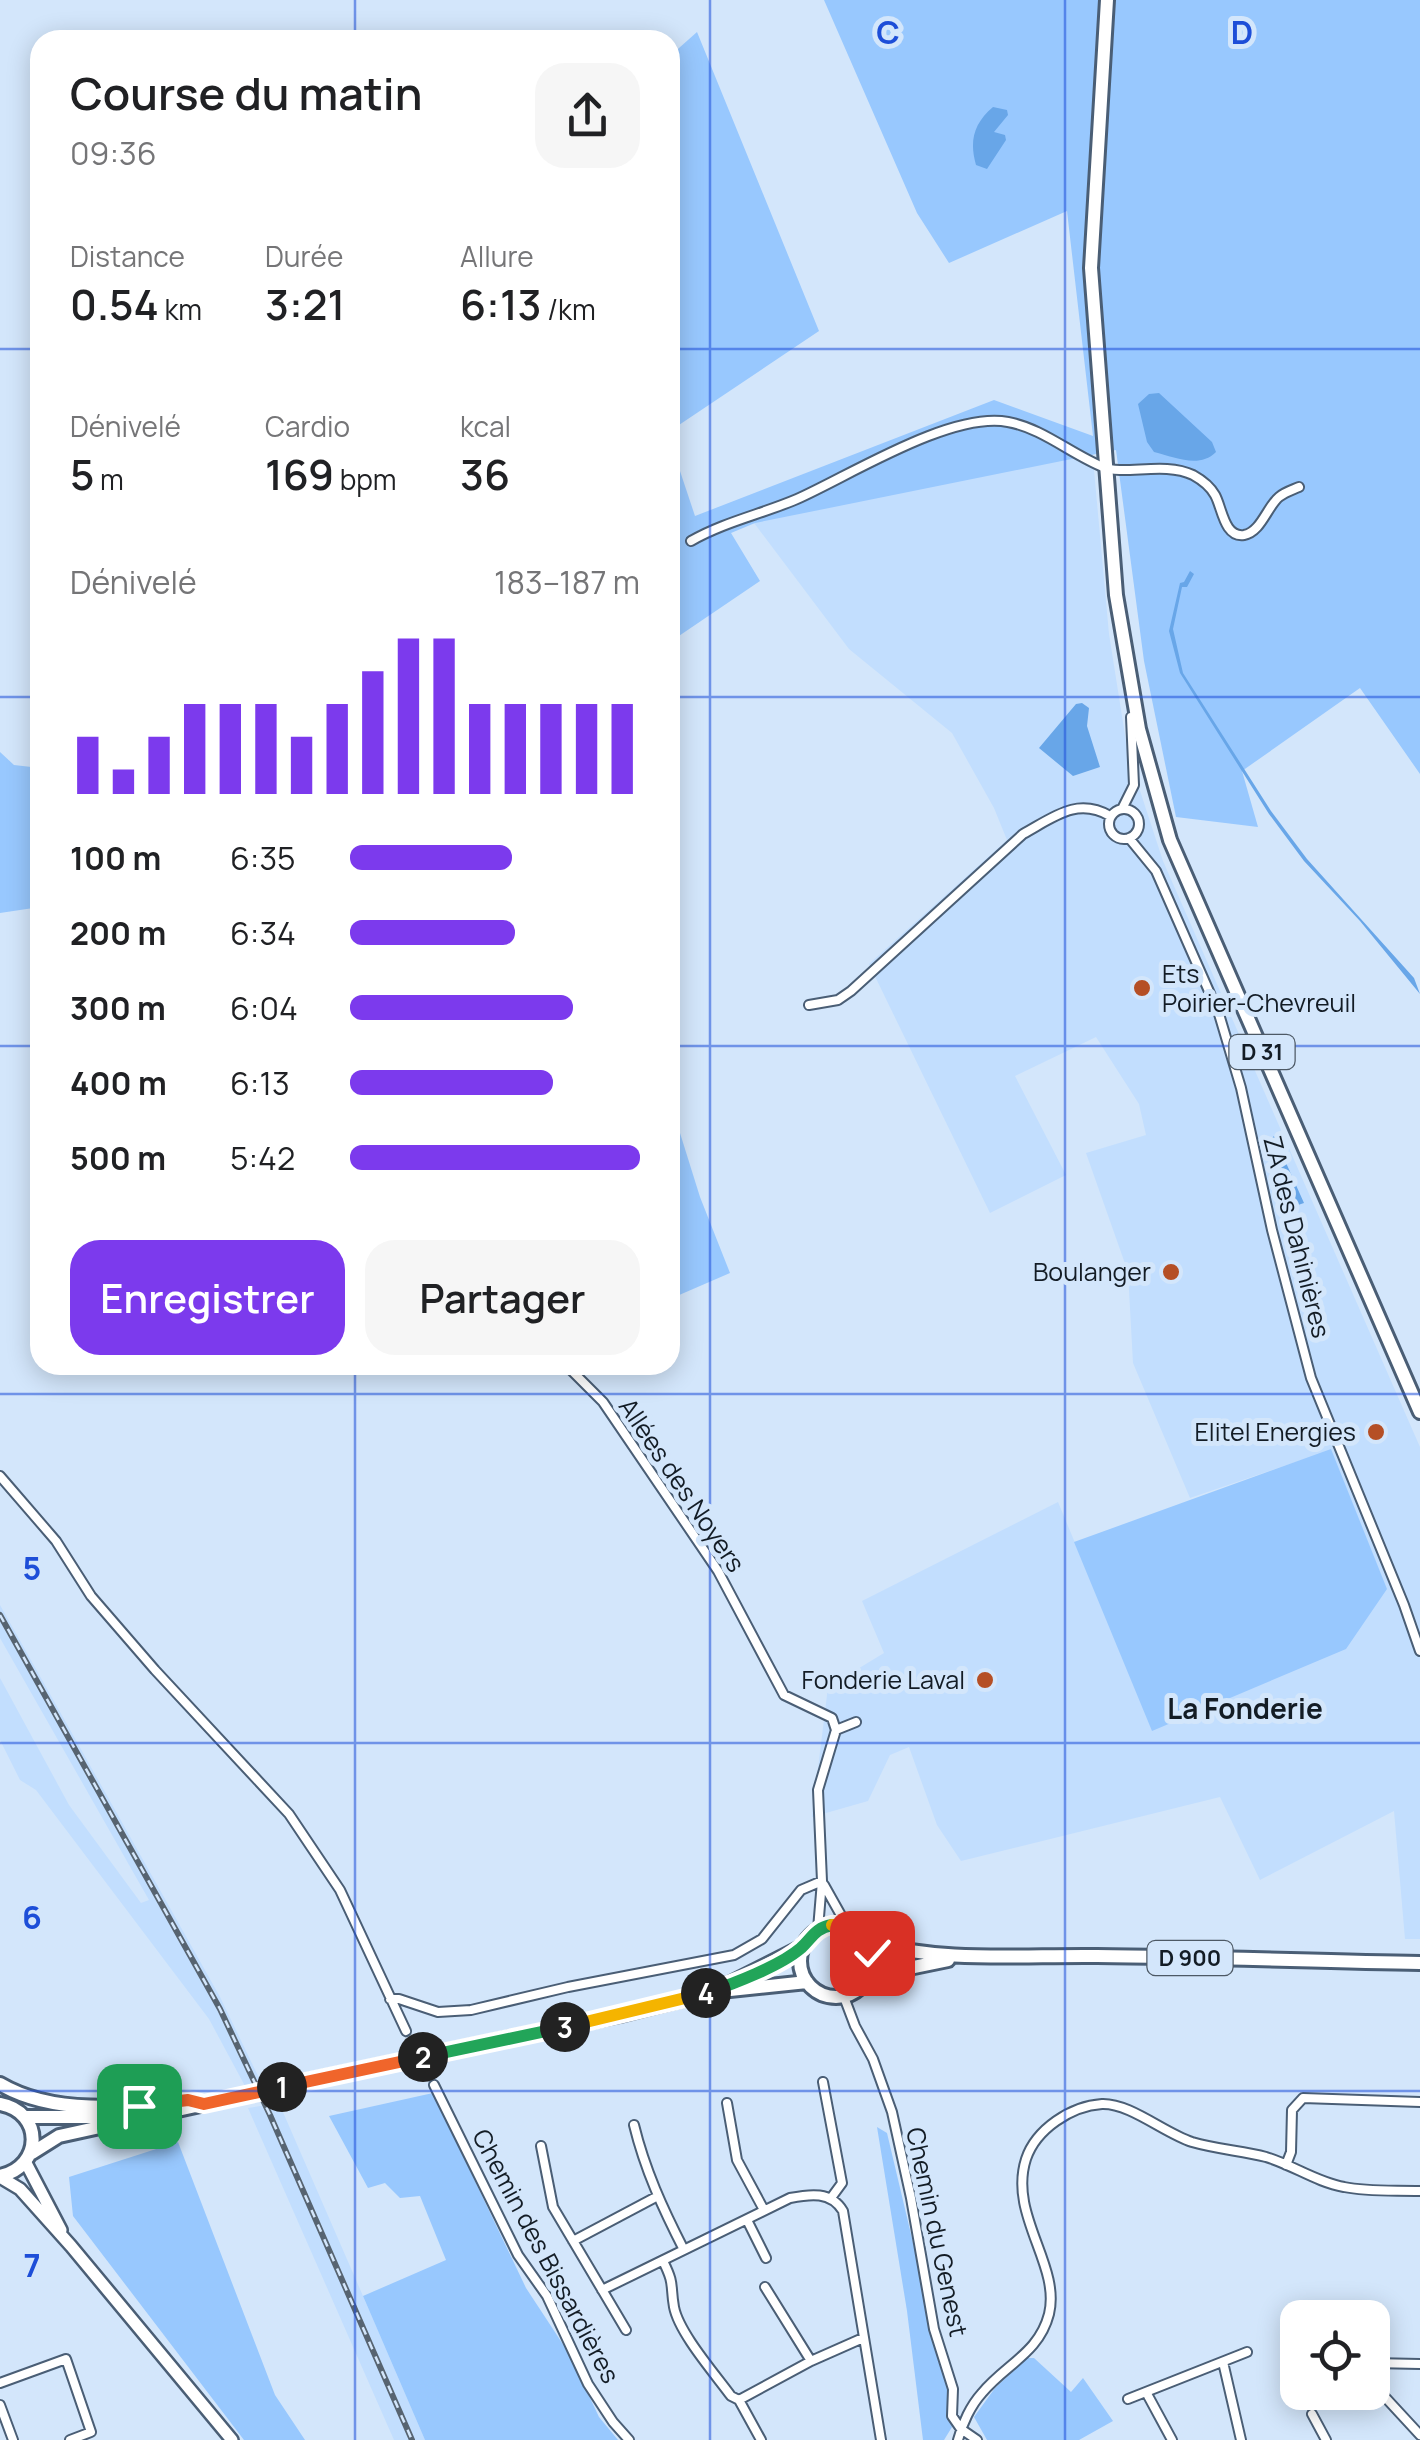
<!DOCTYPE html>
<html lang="fr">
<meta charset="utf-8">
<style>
:root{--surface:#fff;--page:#f6f6f6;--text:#202124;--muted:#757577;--accent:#7c3aed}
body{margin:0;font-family:Manrope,sans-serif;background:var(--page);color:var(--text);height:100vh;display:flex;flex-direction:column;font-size:38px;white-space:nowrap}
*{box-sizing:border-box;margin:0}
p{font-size:32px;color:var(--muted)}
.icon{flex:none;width:55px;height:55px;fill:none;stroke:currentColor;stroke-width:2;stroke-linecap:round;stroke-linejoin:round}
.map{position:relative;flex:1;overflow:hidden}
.panel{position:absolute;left:30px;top:30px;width:650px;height:1345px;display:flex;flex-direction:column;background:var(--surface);border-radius:30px;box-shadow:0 5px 25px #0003}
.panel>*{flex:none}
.buttons{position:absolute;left:1280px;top:2300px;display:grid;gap:20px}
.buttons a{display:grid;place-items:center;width:110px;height:110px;border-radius:20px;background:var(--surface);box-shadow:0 5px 25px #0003;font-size:50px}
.pin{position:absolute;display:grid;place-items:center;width:85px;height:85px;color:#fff;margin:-42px;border-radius:20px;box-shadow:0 5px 15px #0006}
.km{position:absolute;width:50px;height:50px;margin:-25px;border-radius:50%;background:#222;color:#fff;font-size:28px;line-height:50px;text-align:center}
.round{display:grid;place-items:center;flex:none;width:105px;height:105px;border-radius:30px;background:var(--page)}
.head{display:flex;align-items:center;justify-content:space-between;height:170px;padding:0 40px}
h1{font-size:45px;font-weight:600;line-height:75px}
.stats{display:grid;grid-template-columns:repeat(3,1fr);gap:15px;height:170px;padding:10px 40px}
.stats div{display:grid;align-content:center}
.stats b{font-size:42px;font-weight:600}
.stats small{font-size:28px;font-weight:400}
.stats p{font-size:28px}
.chart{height:280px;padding:20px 40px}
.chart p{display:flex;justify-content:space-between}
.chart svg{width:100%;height:180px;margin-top:10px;stroke:var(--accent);stroke-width:6}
.action{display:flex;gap:20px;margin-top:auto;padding:20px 40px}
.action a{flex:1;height:115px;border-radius:30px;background:var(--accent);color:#fff;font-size:40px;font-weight:600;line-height:115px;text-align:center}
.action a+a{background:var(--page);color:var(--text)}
ul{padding:0 40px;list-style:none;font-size:32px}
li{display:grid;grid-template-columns:160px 120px 1fr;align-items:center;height:75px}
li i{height:25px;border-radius:12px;background:var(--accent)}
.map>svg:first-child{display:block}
.built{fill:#c2defe}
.green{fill:#98c8fe}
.water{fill:#68a6e8}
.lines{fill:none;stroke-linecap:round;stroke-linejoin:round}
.minor-tunnel{stroke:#adbed0;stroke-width:8;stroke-dasharray:8 4;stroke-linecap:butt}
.minor-casing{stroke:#4a5e75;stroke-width:12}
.secondary-casing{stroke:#4a5e75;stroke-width:16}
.primary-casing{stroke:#4a5e75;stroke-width:18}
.minor{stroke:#fff;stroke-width:8}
.secondary{stroke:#fff;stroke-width:11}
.primary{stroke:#fff;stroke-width:12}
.rail-casing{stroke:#576471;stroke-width:6}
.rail{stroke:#d3e6fb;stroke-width:2.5;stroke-dasharray:8;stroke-linecap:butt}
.primary-bridge-casing{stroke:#4a5e75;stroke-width:18;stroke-linecap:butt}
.primary-bridge{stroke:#fff;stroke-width:12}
.split-1-casing{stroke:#fff;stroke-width:20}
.split-2-casing{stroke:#fff;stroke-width:20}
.split-3-casing{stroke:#fff;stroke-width:20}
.split-4-casing{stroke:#fff;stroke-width:20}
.split-5-casing{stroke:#fff;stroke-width:20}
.split-6-casing{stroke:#fff;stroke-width:20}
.split-1{stroke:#f0652b;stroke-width:12}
.split-2{stroke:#f0652b;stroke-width:12}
.split-3{stroke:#22a559;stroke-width:12}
.split-4{stroke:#f5b400;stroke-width:12}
.split-5{stroke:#22a559;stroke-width:12}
.split-6{stroke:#f5b400;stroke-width:12}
.grid{fill:none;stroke:#1d4ed8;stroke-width:2.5;stroke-opacity:0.55}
.poi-dot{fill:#b54f25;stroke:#d3e6fb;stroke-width:4}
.labels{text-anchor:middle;stroke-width:10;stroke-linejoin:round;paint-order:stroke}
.shield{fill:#d3e6fb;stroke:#4d5965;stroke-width:2.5}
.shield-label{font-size:22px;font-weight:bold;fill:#131c25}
.poi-label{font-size:25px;fill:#131c25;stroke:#d3e6fb;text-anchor:end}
.street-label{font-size:25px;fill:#131c25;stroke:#d3e6fb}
.neighbourhood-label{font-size:28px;font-weight:bold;fill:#131c25;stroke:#d3e6fb}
.grid-label{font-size:32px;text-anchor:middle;font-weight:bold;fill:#1d4ed8;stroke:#d3e6fb;stroke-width:10;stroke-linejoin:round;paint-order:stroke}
</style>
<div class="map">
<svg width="1420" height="2440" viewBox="0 0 1420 2440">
<rect width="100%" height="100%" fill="#d3e6fb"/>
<path class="built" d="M1092,448L1109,634L1128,754L1163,861L1420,1447V1939H1405L1394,1811L1260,1880L1220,1797L961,1861L937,1825L909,1747L890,1755L868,1801L812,1817L828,1687L884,1653L862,1601L1058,1502L1153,1730L1331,1450L1190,1498L1133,1363L1128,1272L1086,1153L1146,1135L1139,1104L1096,1037L1015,1076L1066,1175L990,1213L869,964L1007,840L994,808L952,733L849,649L745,511Z
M0,1605L220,1997L261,2082L245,2086L209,2019L36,1790L20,1780L0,1740V1678L69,1805L141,1903L149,1900L0,1638Z
M279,2103L363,2296L425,2440H394L248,2108Z"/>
<path class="green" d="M824,0H1420V774L1360,688L1242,771L1258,827L1176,817L1144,661L1116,450L755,523L731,533L760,581L670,642V441L695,516L994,400L1093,436L1067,211L949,263L917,213Z
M697,32L819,331L670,431V56Z
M0,752L14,765L40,768V907L0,913Z
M670,1101L700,1197L730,1273L670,1299Z
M1331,1449L1387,1589L1346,1649L1152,1731L1074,1542Z
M433,2093L526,2288L570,2355L599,2417L618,2440H425L363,2296L446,2260L420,2196L400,2198L385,2183L368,2188L329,2116Z
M877,2127L887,2133L947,2386L952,2427L944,2440H923L907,2311Z
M178,2142L275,2395L305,2440H244L73,2216L69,2177Z
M1027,2358H1034L1071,2392L1083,2378L1113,2421L1079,2440H987L974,2417L995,2388Z"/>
<path class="water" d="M993,107L1007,110L1008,115L994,132L1005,135L1006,140L987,169L976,165C969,141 974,123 993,107Z
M1159,393L1212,442L1216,452C1199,469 1175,457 1154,452L1147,442L1138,404L1149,394Z
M1190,571L1194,574L1187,587H1182L1173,629L1183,673L1271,811L1307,859L1414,978L1420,994L1360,921L1304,861L1269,814L1180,673L1169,631L1180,583L1184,582Z
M1082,703L1089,708L1087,726L1100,767L1073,776L1039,748L1076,704Z
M1274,1136L1304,1203L1283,1210L1266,1144Z"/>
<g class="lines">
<path class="minor-tunnel" d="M406,2031L434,2085"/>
<g class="minor-casing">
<path id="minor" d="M691,541C724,522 762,514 797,499C849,476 951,411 1008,422C1042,428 1071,454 1103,467C1124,476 1164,461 1193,475C1202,480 1210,486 1215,495C1222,507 1224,538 1244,535C1261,532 1267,507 1279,497C1285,492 1292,490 1299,487
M1109 824a15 15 0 1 1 30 0a15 15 0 1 1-30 0Z
M1122,809L1134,785L1131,717
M1129,838L1156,871L1219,1014L1241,1088L1272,1230L1311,1378L1404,1605L1420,1651
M809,1005L838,1000L851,991L1023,834C1054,817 1077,797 1110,816
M566,1365L603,1402L718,1571L784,1695L832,1718L836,1730L818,1790L822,1881L818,1929
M0,1476L56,1541L91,1596L155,1670L289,1814L340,1890L406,2031
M836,1730L856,1722
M824,1885L847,1926
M844,1997L855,2026L873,2059L892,2112L911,2198L934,2329L953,2389L952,2416L961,2429L977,2440
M390,1999H399L438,2012L471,2010L568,1987L734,1955L762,1939L801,1890L822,1881
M823,2082L842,2183L831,2198
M434,2085L518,2255L547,2296L588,2384L613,2422L629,2440
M727,2103L737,2160L764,2210
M634,2125C645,2170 663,2209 684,2250
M541,2146L553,2207L626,2330
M1286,2165L1291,2152L1292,2110L1303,2098L1420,2102
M747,2220L766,2258
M573,2241L656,2197
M663,2261C675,2285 670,2284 674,2307C679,2333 715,2374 731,2396L739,2400L761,2440
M765,2287L811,2361
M602,2290L790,2198C810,2194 831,2191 843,2211L881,2440
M1298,2342L1294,2341L1298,2357
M1223,2362L1241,2440
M1372,2363L1420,2364
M0,2383L66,2359L91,2432L70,2440
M1372,2383L1420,2435
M1146,2392L1172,2440
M1128,2399L1247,2352
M739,2400L811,2361L863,2338
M0,2405L13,2440
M1312,2414L1326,2440
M958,2440C962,2424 971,2405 982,2393C1006,2364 1039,2353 1049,2314C1061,2265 1008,2215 1026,2159C1036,2129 1071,2106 1102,2104C1130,2103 1164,2133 1192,2142C1216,2149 1242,2151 1266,2157C1293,2165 1316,2182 1344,2187C1368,2192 1395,2190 1420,2191"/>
</g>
<g class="secondary-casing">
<path id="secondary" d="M26,2163L61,2230
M0,2177L20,2189L71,2246L232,2440"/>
</g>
<g class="primary-casing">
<path id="primary" d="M1107,0L1091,268L1116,595L1139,729L1170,840L1420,1412
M800 1961a36 36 0 1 1 72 0a36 36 0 1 1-72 0Z
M868,1942C943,1963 1020,1955 1097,1956C1205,1957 1312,1961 1420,1963
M870,1976L948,1960
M727,1985L802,1947
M0,2084C54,2116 127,2107 187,2100
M280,2087L620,2015L711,1992L807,1982
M0,2104C44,2112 43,2167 0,2176
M25,2117H121
M32,2153L59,2136L237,2097"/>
</g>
<use href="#minor" class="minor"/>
<use href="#secondary" class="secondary"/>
<use href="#primary" class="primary"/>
<g class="rail-casing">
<path id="rail" d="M0,1615L220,2009L270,2115L412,2440"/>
</g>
<use href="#rail" class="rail"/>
<g class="primary-bridge-casing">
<path id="primary-bridge" d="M237,2097L280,2087"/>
</g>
<use href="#primary-bridge" class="primary-bridge"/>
</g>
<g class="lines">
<g class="split-1-casing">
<path id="split-1" d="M139,2106L188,2100L204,2104L282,2087"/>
</g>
<g class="split-2-casing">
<path id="split-2" d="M282,2087L423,2057"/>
</g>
<g class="split-3-casing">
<path id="split-3" d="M423,2057L565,2027"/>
</g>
<g class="split-4-casing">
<path id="split-4" d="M565,2027L706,1993"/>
</g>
<g class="split-5-casing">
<path id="split-5" d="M706,1993C733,1984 780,1966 801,1948C812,1938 815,1928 832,1925"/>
</g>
<g class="split-6-casing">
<path id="split-6" d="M832,1925C853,1924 864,1934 872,1953"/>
</g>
<use href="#split-1" class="split-1"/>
<use href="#split-2" class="split-2"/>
<use href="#split-3" class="split-3"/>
<use href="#split-4" class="split-4"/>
<use href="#split-5" class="split-5"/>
<use href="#split-6" class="split-6"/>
</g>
<path class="grid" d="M355,0V40M710,0V2440M1065,0V2440M0,349H40M670,349H1420M0,697H40M670,697H1420M0,1046H40M670,1046H1420M355,1365V2440M0,1394H1420M0,1743H1420M0,2091H1420"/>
<g class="poi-dot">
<circle cx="1142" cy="988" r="10"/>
<circle cx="1171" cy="1272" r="10"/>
<circle cx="1376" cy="1432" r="10"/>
<circle cx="985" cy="1680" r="10"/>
</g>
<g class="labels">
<g class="shield">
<rect x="1229.5" y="1035" width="65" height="34" rx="8"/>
<rect x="1147.5" y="1941" width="85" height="34" rx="8"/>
</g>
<g class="shield-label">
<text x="1262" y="1060">D 31</text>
<text x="1190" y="1966">D 900</text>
</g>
<g class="poi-label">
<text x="1162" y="983" text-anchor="start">Ets<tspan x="1162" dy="29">Poirier-Chevreuil</tspan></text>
<text x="1151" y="1281">Boulanger</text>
<text x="1356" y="1441">Elitel Energies</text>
<text x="965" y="1689">Fonderie Laval</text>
</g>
<g class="street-label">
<text transform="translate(1297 1237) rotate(76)" y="9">ZA des Dahinières</text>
<text transform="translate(682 1485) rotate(56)" y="9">Allées des Noyers</text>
<text transform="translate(937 2232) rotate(78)" y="9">Chemin du Genest</text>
<text transform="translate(546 2256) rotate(62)" y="9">Chemin des Bissardières</text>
</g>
<g class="neighbourhood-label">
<text x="1245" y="1719">La Fonderie</text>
</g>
</g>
<g class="grid-label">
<text x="888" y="44">C</text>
<text x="1242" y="44">D</text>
<text x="32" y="1580">5</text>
<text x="32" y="1929">6</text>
<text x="32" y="2277">7</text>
</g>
</svg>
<div class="buttons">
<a><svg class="icon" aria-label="locate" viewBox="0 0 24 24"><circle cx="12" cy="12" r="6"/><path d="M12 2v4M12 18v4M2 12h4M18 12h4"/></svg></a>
</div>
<div class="pin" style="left:139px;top:2106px;background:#1e9e55"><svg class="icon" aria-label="arrive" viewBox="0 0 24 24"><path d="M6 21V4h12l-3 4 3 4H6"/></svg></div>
<div class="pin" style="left:872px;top:1953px;background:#d93025"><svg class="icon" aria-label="check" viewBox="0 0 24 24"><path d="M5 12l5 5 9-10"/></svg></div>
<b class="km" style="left:282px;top:2087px">1</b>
<b class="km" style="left:423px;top:2057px">2</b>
<b class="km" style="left:565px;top:2027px">3</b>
<b class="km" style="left:706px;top:1993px">4</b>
<section class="panel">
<div class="head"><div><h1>Course du matin</h1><p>09:36</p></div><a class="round"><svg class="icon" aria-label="share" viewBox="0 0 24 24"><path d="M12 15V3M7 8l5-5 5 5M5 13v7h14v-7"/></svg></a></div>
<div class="stats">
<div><p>Distance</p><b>0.54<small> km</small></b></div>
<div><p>Durée</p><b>3:21</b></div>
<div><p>Allure</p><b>6:13<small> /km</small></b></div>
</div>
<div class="stats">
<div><p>Dénivelé</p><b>5<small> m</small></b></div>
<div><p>Cardio</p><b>169<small> bpm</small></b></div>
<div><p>kcal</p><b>36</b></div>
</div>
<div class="chart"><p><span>Dénivelé</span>183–187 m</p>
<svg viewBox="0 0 160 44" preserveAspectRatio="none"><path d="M5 44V30M15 44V38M25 44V30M35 44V22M45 44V22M55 44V22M65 44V30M75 44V22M85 44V14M95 44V6M105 44V6M115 44V22M125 44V22M135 44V22M145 44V22M155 44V22"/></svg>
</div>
<ul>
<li><b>100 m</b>6:35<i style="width:56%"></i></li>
<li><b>200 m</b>6:34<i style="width:57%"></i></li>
<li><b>300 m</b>6:04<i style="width:77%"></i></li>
<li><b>400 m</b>6:13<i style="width:70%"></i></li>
<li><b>500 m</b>5:42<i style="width:100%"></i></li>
</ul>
<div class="action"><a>Enregistrer</a><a>Partager</a></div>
</section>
</div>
